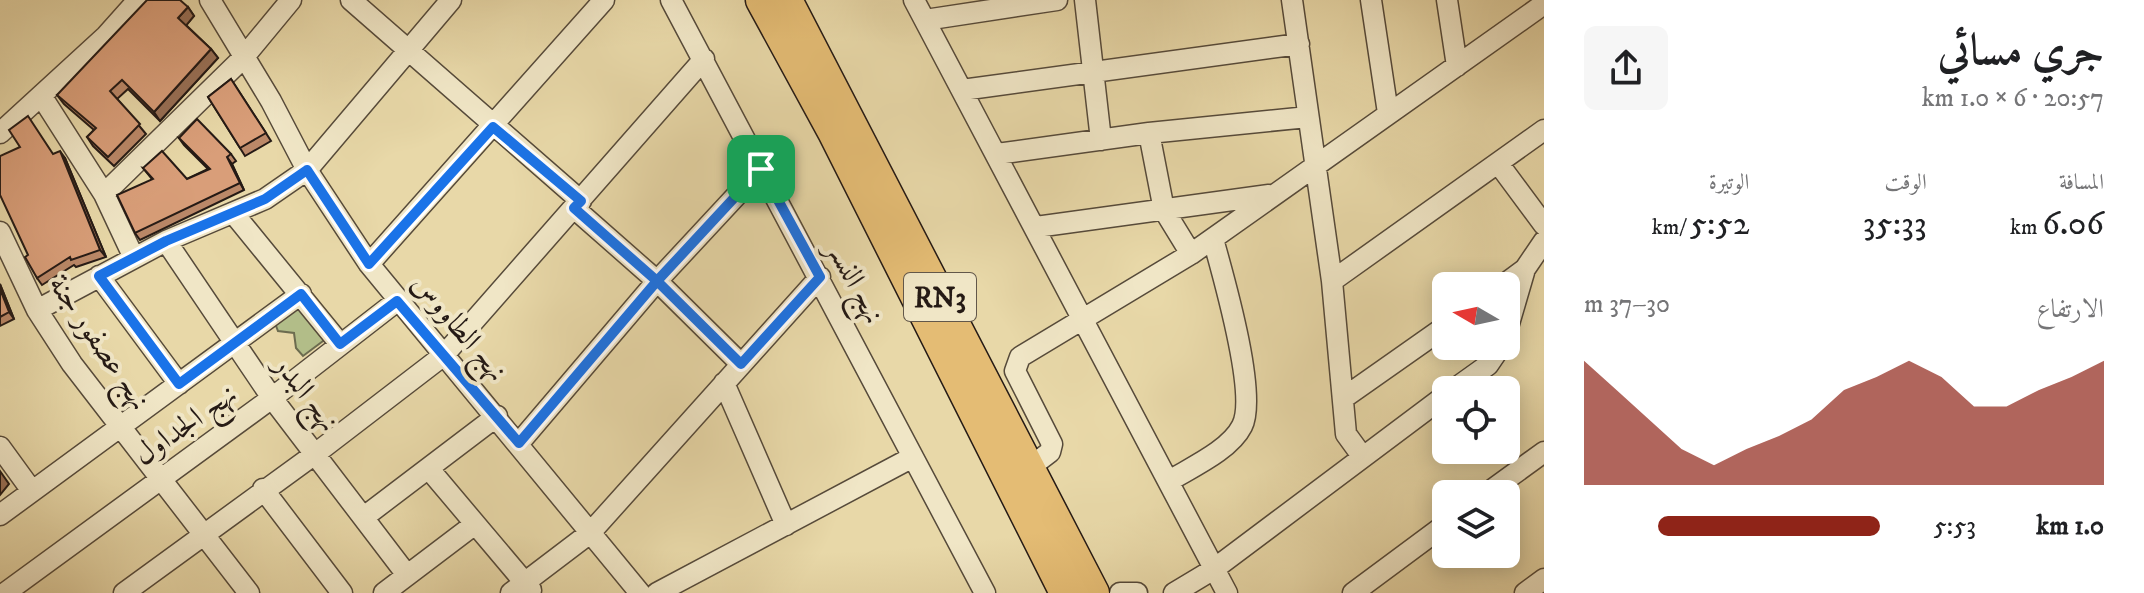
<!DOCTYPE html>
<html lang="ar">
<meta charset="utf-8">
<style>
:root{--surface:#fff;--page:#f6f6f6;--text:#202124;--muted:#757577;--accent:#8f2418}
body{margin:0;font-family:"IM FELL DW Pica",Amiri,serif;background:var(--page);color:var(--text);direction:rtl;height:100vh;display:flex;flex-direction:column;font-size:30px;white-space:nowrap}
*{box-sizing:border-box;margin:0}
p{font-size:26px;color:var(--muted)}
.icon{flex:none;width:44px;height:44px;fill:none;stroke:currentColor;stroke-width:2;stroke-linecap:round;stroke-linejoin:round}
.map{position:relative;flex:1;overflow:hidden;direction:ltr}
.sheet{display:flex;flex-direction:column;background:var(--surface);width:600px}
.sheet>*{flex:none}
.needle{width:52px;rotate:279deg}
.tools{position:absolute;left:1432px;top:272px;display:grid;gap:16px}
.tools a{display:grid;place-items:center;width:88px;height:88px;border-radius:12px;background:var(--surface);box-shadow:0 4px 20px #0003;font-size:40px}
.pin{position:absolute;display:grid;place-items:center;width:68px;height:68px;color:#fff;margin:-34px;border-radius:16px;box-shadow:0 4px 12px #0006}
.round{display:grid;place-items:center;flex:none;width:84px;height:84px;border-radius:12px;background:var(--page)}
.overview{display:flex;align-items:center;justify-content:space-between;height:136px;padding:0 40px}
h1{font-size:44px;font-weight:600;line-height:60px}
.metrics{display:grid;grid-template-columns:repeat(3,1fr);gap:12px;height:136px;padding:8px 40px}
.metrics div{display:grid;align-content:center}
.metrics b{font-size:34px;font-weight:600}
.metrics small{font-size:22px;font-weight:400}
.metrics p{font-size:22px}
.chart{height:224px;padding:16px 40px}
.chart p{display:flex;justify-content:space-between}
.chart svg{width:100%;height:144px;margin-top:8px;fill:var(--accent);opacity:.7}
ul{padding:0 40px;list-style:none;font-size:26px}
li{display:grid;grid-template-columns:128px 96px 1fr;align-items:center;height:60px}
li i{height:20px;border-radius:10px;background:var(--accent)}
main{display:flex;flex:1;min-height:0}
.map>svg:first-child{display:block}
.green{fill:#b3bf8a;stroke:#6c6c50;stroke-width:2}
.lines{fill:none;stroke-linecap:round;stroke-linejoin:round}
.minor-casing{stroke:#564a3a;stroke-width:23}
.highway-casing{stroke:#251a15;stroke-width:33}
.minor{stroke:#f0e6c6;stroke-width:20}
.highway{stroke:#e4bc74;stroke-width:30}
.wall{fill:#bb8868;stroke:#251a15;stroke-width:2}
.shaded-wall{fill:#986f55;stroke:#251a15;stroke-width:2}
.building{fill:#d99e79;stroke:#251a15;stroke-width:2}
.route-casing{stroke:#fff;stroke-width:16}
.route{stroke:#1a73e8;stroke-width:10}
.labels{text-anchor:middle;stroke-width:8;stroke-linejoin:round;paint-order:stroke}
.shield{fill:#f0e6c6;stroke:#62574a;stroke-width:2}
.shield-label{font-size:28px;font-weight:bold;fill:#251a15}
.street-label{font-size:30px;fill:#251a15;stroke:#f0e6c6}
</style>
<main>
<section class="sheet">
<div class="overview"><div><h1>جري مسائي</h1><p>20:57 · 6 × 1.0 km</p></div><a class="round"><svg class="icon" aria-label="share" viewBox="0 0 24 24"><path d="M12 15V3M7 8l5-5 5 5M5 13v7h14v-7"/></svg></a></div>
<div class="metrics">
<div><p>المسافة</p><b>6.06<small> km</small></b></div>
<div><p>الوقت</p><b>35:33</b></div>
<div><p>الوتيرة</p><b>5:52<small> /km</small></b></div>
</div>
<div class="chart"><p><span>الارتفاع</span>30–37 m</p>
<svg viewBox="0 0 160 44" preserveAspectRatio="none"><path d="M0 44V6L10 15L20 24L30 33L40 38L50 33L60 29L70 24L80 15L90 11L100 6L110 11L120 20L130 20L140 15L150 11L160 6V44z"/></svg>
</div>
<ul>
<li><b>1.0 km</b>5:53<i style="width:75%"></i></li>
</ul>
</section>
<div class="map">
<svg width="1544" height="593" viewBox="0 0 1544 593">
<rect width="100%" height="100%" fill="#e8d8a8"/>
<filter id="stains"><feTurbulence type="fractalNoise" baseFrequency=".0025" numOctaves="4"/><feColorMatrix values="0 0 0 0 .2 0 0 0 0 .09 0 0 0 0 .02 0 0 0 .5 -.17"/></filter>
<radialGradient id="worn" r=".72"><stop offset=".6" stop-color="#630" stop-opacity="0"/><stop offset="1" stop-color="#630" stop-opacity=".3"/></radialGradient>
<path class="green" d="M301,302L327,338L303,356L296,348L294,333L278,331L275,323Z"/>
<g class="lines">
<g class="minor-casing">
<path id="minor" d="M210,0L271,101L307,170L369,264L640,593
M351,0L581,201
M671,0L985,593
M914,0L1227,593
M1085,0L1101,140
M1292,0L1332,281L1346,434L1362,456
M1371,0L1388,113
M1447,0L1457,66
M925,20L1057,0
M962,90L1299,44
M42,97L104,194L134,258
M0,133L106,36L138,0
M1149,133L1164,210L1191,254
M997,154L1149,133L1308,117
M1498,163L1544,225
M104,194L243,58L291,0
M574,208L657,281L741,364
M234,214L340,344
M1036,227L1269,195
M0,232L37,310L72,364L249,593
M166,241L272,398L407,575
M369,264L604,0
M99,276L179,384
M1332,281L1544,130
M1502,286L1525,269L1544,241
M37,310L166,241L265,199L307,170L451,0
M1506,334L1525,269
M724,383L786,525
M1453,390L1488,365L1501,346
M1345,397L1446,326
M519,443L657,281L761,169
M0,447L32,491
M1029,468L1050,452L1052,444L1015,371L1020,357L1191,254L1544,4
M429,469L531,590
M1169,481C1192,467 1230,450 1242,426C1258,395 1223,275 1213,239
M263,489L342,593
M1486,494L1544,452
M0,515L301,294
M364,517L497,416
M5,593L272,398L397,301
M124,593L315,454L444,355L704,59
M384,593L475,524
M511,593L590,533L820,277
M657,593L913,457
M1120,593H1137
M1174,593L1214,569L1446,395
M1353,593L1446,524
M1525,593L1544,579"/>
</g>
<g class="highway-casing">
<path id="highway" d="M761,0L833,132L1065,593
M787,0L1094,593"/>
</g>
<use href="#minor" class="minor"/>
<use href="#highway" class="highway"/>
</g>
<path class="wall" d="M188,7L194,16L186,25L211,49L218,58L160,121L128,89L117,99L146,134L114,166L93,146L87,137L94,130L64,104L57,95Z
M231,79L271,141L245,156L208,97Z
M179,138L231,154L236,161L232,164L244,190L140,240L135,233L152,179L143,168L187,179L208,169L184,145Z
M53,154L65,158L106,257L76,267L74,265L42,285L37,278Z
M0,284L14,319L0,326Z"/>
<path class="shaded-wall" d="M188,7L194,16L185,27L178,18Z
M211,49L218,58L160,121L154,112Z
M60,151L65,158L106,257L100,250Z
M227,157L232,164L244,190L240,183Z
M0,284L14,319L9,312L0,289Z
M0,471L9,484L0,495Z"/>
<path class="building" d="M147,0H180L188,7L178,18L211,49L154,112L122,80L110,91L140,124L108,157L87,137L96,128L57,95Z
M231,79L266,133L240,148L208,97Z
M28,116L53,154L60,151L100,250L71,260L70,257L37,278L25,257L28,255L0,195V156L20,147L9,130Z
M197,119L231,154L227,157L240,183L135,233L117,195L153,179L143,168L162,151L187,179L210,169L179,138Z
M0,289L9,312L0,317Z"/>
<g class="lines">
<g class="route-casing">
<path id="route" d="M761,169L657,281L574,208L581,201L493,127L369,264L307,170L265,199L166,241L99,276L179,384L301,294L340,344L397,301L519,443L657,281L741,364L820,277L761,169"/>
</g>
<use href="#route" class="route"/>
</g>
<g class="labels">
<rect class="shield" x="904" y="273" width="72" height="48" rx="6"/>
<g class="shield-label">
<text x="940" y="307">RN3</text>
</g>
<g class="street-label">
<text transform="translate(856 282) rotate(62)" y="10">نهج النسر</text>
<text transform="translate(460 327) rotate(50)" y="10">نهج الطاووس</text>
<text transform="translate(100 342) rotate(56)" y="10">نهج عصفور جنة</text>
<text transform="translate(307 393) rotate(53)" y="10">نهج البدر</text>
<text transform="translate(185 424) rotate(-35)" y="10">نهج الجداول</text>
</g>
</g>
<rect width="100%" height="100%" filter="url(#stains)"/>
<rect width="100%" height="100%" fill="url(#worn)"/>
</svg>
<div class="tools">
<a><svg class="needle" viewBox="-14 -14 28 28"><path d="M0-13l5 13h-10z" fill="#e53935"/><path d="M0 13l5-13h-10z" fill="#757577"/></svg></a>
<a><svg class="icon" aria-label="locate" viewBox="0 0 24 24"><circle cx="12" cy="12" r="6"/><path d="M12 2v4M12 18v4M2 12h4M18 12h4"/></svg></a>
<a><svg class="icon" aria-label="layers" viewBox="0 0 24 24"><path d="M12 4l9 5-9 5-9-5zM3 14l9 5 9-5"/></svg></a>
</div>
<div class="pin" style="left:761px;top:169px;background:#1e9e55"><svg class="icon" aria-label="arrive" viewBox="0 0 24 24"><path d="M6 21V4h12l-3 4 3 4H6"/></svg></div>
</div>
</main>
